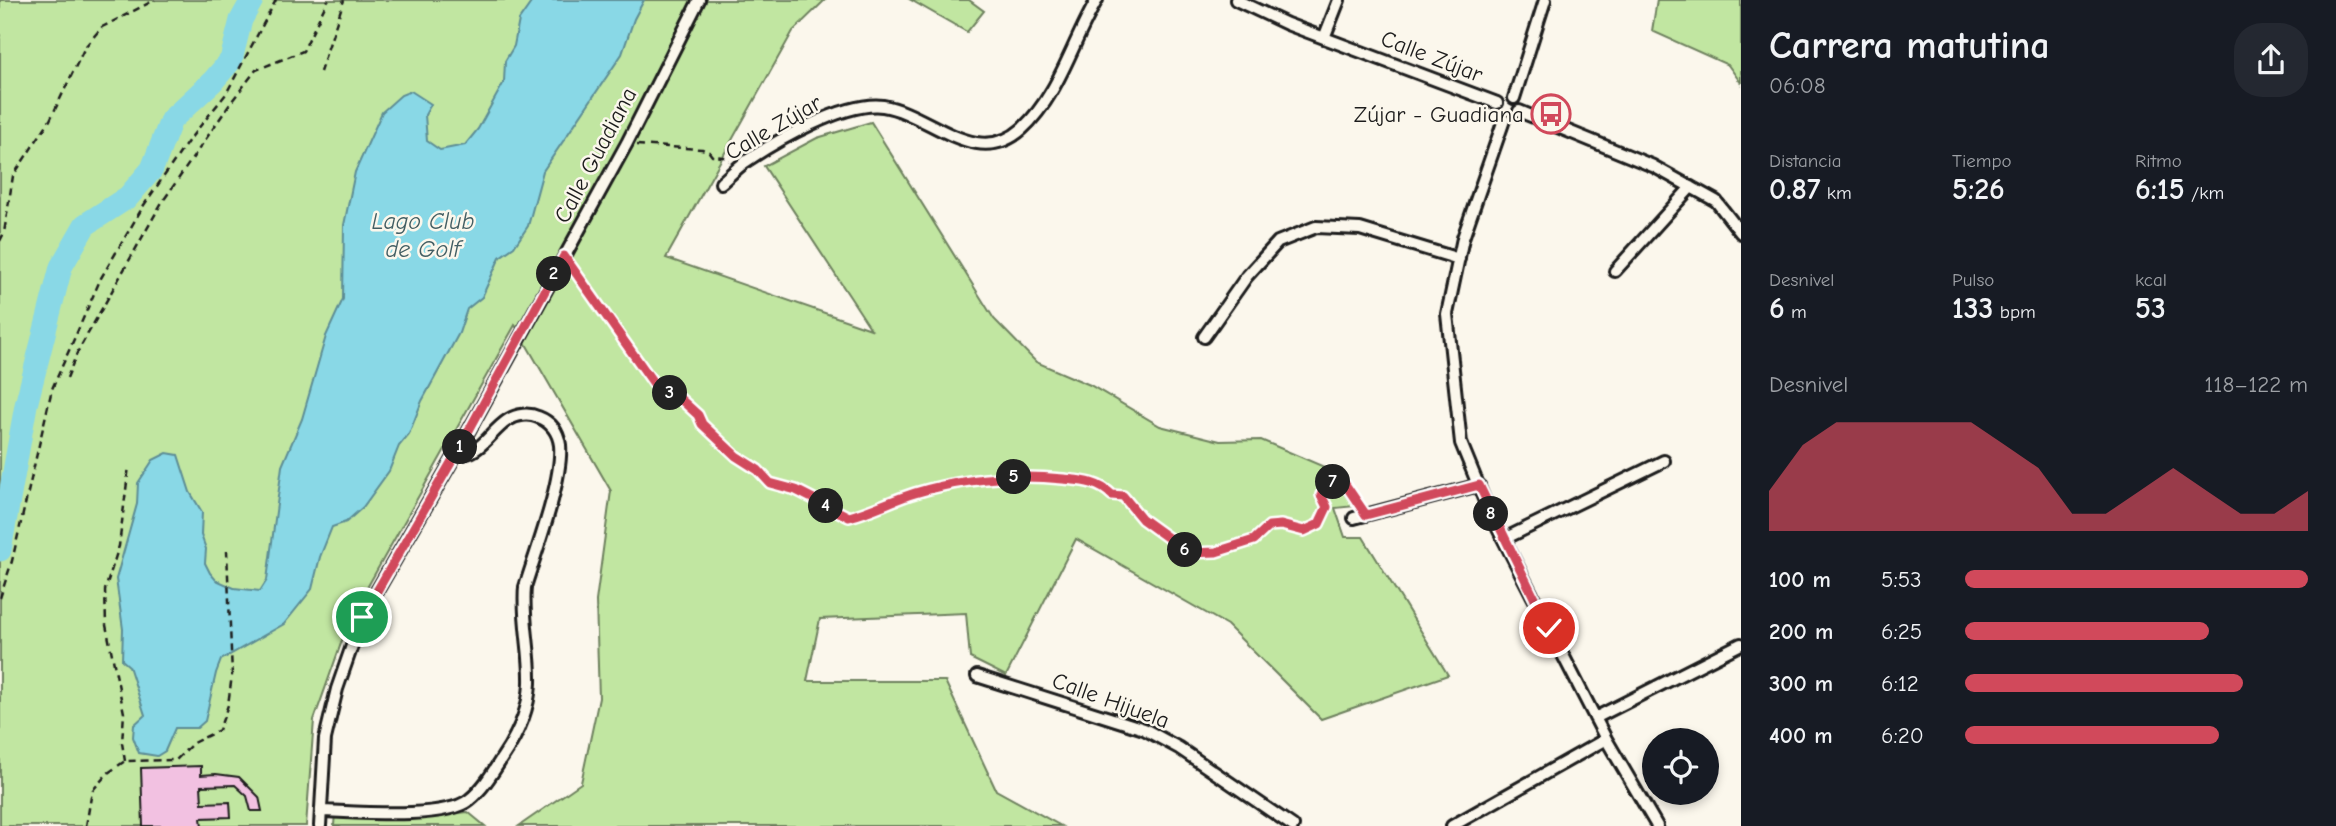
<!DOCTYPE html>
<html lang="es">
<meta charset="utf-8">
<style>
:root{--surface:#171b24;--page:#242831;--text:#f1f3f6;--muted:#9ea1a6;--accent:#d1495b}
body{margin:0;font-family:"Comic Neue",sans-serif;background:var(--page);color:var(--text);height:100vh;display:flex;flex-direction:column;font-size:26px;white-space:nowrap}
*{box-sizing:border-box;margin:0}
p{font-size:23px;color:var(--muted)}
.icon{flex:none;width:38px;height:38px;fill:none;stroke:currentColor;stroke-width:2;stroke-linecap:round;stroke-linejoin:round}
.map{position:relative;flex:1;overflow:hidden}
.side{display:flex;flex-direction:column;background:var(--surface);width:595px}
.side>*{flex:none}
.controls{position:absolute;left:1642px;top:728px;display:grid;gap:14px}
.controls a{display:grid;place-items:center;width:77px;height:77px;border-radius:50%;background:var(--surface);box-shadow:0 4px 10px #0003;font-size:35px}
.pin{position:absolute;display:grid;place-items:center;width:60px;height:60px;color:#fff;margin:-30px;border:4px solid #fff;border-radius:50%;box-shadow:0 2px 7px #0007}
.km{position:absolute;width:35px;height:35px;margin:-18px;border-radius:50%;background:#222;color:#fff;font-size:19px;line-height:35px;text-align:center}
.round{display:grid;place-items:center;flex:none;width:74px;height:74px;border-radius:28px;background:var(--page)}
.overview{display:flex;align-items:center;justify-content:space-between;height:119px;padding:0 28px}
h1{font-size:38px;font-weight:600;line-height:52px}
.figures{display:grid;grid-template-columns:repeat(3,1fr);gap:10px;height:119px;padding:7px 28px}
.figures div{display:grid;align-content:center}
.figures b{font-size:30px;font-weight:600}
.figures small{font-size:19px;font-weight:400}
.figures p{font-size:19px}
.chart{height:196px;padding:14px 28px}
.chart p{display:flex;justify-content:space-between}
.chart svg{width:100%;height:126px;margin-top:7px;fill:var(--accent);opacity:.7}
ul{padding:0 28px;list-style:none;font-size:23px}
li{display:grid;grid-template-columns:112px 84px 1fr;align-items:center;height:52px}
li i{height:18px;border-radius:9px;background:var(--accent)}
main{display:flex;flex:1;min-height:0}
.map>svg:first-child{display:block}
.green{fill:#c1e6a1;stroke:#6e815e;stroke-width:2}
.water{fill:#89d8e6;stroke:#5d8d95;stroke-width:2}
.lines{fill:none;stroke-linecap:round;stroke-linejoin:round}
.river{stroke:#89d8e6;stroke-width:23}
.building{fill:#f2c1e1;stroke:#1c1c1c;stroke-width:2}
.street-casing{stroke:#1c1c1c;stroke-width:16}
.path{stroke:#1c1c1c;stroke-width:2.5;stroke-dasharray:7 5;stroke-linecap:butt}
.street{stroke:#fbf7ec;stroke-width:10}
.route-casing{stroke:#fff;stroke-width:14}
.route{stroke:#d1495b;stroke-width:9}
.labels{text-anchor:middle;stroke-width:5;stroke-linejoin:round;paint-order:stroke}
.street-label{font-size:23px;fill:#1c1c1c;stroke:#fbf7ec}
.poi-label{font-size:23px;fill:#1c1c1c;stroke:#fbf7ec;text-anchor:end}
.water-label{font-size:24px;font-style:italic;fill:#425e63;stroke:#fbf7ec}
</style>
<main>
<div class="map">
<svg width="1741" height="826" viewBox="0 0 1741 826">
<rect width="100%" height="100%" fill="#fbf7ec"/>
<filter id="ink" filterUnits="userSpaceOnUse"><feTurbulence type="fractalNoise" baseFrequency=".0143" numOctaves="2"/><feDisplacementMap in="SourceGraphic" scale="14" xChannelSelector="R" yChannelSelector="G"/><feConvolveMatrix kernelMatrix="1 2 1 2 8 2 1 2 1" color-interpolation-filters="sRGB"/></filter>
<g filter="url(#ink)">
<path class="green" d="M0,0H825L793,31L666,258L871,329L764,166L817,138L871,122L994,319L1036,362L1090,385L1160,426L1220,441L1261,440L1322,466L1355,506L1335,508L1345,537H1363L1448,675L1321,719L1227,625L1076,539L1006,676L970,658L966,613L820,619L807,681H945L996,790L1061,826H519L581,783L599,698L596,601L611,491L515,325L350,618L314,720L306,826H0Z
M911,0H969L984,11L967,32Z
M1657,0H1741V83L1728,65L1652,31Z
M335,812L416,818L468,812L485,826H334Z"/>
<path class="water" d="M533,0H644L634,19L622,54L543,171L528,226L514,247L500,257L482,297L467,309L459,333L422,401L409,434L399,446L389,471L363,507L346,522L332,527L320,557L312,589L284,624L221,660L216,673L205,721L197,728H175L165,751L157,756L139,753L133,737L134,725L145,715L129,666L122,660L123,629L116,579L137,504L138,483L153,460L167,453L178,455L190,492L202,512L201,535L206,549L205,563L210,573L216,580L234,588L260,591L267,580L282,466L302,419L326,336L343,299L344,225L355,172L382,112L401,95L411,91L431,104L425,115L427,141L440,150L465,145L478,129L504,82L505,61L514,46L519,20Z"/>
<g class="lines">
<path class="river" d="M0,550L26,405L61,267L85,225L128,197L152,169L171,120L213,81L231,60L241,20L252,0"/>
</g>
<path class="building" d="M201,766V775L216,774L239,777L259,797L262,811H251L247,796L235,785L201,786L202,803L230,802L231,817L201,818L202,826H143L141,768Z"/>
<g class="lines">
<g class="street-casing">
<path id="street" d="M1236,0L1287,24L1497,103
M1324,38L1339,0
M1514,98L1545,0
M1519,111L1653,166L1716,201L1741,233
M1504,120L1463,238L1447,314L1461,443L1488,509L1606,739L1657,826
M721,183C729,176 737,168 745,162C776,141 845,101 883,106C929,113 976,170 1022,129C1059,95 1072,42 1097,0
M1615,271L1691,187
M1204,337L1247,276L1278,242L1316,227L1360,229L1459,259
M1354,518L1479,485
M1504,539L1664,461
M977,676L1144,729L1179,748L1293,826
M1595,718L1741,644
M322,811C355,812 444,820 469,800C483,789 493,772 502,758C517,736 529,709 530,683C531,651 522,619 525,587C536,551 563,480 560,445C558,431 551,422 538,417C529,413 517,414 508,420C489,432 481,456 456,454
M320,826L325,739L337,689L362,617L456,454L627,143L699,0
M1452,826L1606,739"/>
</g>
<path class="path" d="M320,72L344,0
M637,145L702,149L709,152L712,156L724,157L729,161
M0,241L4,233L13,176L50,120L85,47L102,27L155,0
M572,267L657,388L676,395L698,415L702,424L736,456L758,470L770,483L796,490L849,517C872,511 892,500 915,493C963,479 1013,474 1063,479C1082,481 1098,481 1112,495L1123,496L1142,519L1189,553L1216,552L1254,540L1269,526L1281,525L1304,531L1319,524L1327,507L1321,495L1329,482L1345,484L1360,506
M67,378L77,353L161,204L232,101L256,70L303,51L328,0
M0,598L12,561L52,389L101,278L144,205L189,140L226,94L276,0
M125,761L122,743L124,713L106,625L105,590L119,546L129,466
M86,826L92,791L108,773L125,761L176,760L193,743L219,730L228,705L232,675L227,551"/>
<use href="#street" class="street"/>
</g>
</g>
<g class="lines" filter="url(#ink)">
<g class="route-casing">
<path id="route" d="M362,617L456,454L564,256L657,388L676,395L698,415L702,424L736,456L758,470L770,483L796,490L849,517C872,511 892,500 915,493C963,479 1013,474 1063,479C1082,481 1098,481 1112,495L1123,496L1142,519L1189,553L1216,552L1254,540L1269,526L1281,525L1304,531L1319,524L1327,507L1321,495L1329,482L1345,484L1366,515L1479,485L1549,628"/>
</g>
<use href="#route" class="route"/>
</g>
<defs>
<g id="bus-ring" transform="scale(2.0125)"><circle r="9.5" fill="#fbf7ec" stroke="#d1495b" stroke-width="1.5"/><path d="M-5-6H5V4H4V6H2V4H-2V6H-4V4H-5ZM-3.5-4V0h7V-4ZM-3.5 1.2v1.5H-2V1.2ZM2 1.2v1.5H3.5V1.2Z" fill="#d1495b"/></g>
</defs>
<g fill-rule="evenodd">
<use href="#bus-ring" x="1551" y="114"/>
</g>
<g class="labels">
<g class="street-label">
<text transform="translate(1432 56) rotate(21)" y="8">Calle Zújar</text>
<text transform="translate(773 127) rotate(-30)" y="8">Calle Zújar</text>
<text transform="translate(595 155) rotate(-62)" y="8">Calle Guadiana</text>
<text transform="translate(1111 700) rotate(20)" y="8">Calle Hijuela</text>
</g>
<g class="poi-label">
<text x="1524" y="122">Zújar - Guadiana</text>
</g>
<g class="water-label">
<text x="423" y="229">Lago Club<tspan x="423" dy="28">de Golf</tspan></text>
</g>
</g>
</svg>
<div class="controls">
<a><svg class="icon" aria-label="locate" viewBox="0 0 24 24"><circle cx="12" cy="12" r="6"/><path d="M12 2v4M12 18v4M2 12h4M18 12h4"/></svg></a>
</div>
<div class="pin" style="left:362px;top:617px;background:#1e9e55"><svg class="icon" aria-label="arrive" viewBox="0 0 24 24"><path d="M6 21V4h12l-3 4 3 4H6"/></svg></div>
<div class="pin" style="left:1549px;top:628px;background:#d93025"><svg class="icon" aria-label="check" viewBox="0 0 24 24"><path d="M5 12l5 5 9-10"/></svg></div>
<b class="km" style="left:460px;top:447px">1</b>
<b class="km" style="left:554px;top:274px">2</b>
<b class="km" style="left:670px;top:393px">3</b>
<b class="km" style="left:826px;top:506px">4</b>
<b class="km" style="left:1014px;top:477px">5</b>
<b class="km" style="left:1185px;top:550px">6</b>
<b class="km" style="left:1333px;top:482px">7</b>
<b class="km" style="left:1491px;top:514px">8</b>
</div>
<section class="side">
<div class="overview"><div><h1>Carrera matutina</h1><p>06:08</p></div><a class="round"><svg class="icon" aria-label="share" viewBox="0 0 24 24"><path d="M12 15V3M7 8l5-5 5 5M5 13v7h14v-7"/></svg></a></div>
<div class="figures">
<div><p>Distancia</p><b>0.87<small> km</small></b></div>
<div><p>Tiempo</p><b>5:26</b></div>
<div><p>Ritmo</p><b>6:15<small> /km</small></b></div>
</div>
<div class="figures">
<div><p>Desnivel</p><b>6<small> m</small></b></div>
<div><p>Pulso</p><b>133<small> bpm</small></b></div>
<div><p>kcal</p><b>53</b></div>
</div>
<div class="chart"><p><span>Desnivel</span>118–122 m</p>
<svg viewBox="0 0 160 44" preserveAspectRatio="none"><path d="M0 44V30L10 14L20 6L30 6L40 6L50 6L60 6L70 14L80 22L90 38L100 38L110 30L120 22L130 30L140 38L150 38L160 30V44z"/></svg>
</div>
<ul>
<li><b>100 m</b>5:53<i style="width:100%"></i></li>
<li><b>200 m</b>6:25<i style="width:71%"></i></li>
<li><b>300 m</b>6:12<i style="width:81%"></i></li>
<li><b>400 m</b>6:20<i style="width:74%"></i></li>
</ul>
</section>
</main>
